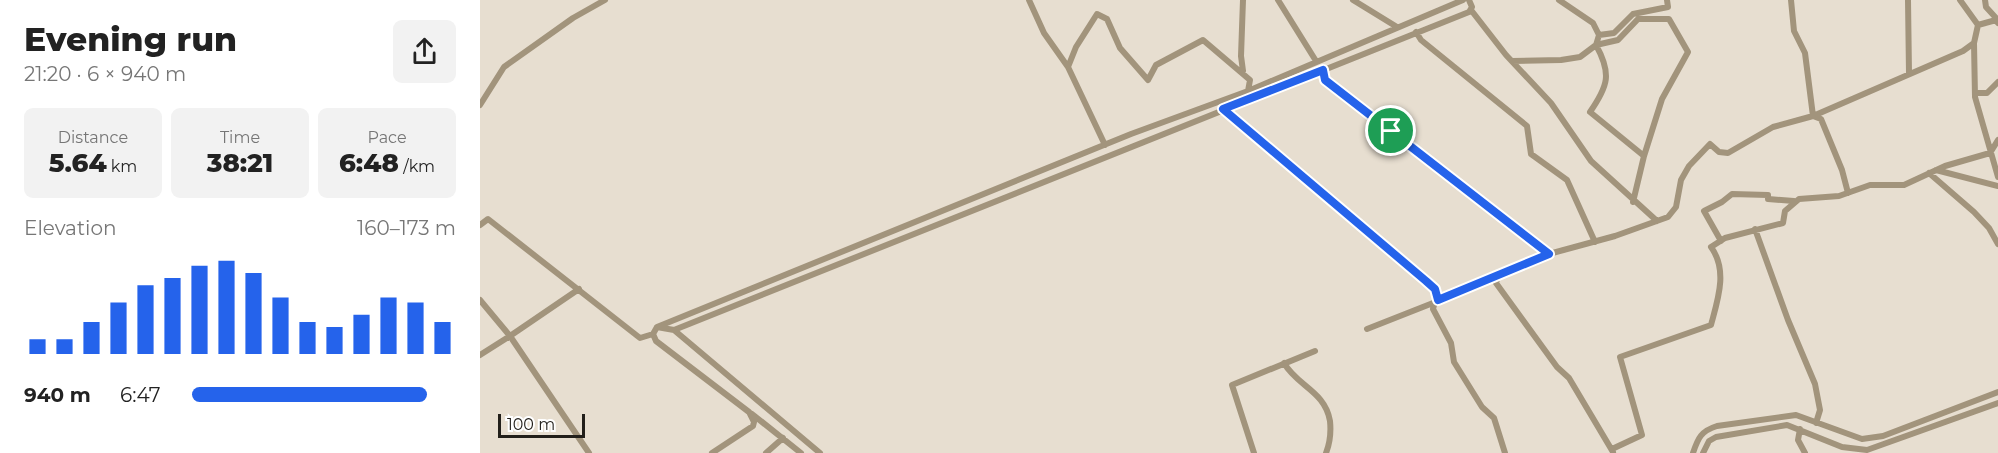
<!DOCTYPE html>
<meta charset="utf-8">
<style>
:root{--surface:#fff;--page:#f2f2f2;--text:#222;--muted:#767676;--accent:#2563eb}
body{margin:0;font-family:Montserrat,sans-serif;background:var(--page);color:var(--text);height:100vh;display:flex;flex-direction:column;font-size:22px;white-space:nowrap}
*{box-sizing:border-box;margin:0}
p{font-size:20px;color:var(--muted)}
.icon{flex:none;width:33px;height:33px;fill:none;stroke:currentColor;stroke-width:2;stroke-linecap:round;stroke-linejoin:round}
.map{position:relative;flex:1;overflow:hidden}
.side{display:flex;flex-direction:column;background:var(--surface);width:480px}
.side>*{flex:none}
.scale{position:absolute;left:18px;bottom:15px;width:87px;box-sizing:border-box;padding-left:6px;border:3px solid #221f1a;border-top:0;font-size:16px;line-height:21px;white-space:nowrap;color:#221f1a;-webkit-text-stroke:4px #fff;paint-order:stroke}
.pin{position:absolute;display:grid;place-items:center;width:51px;height:51px;color:#fff;margin:-26px;border:3px solid #fff;border-radius:50%;box-shadow:0 2px 6px #0007}
.round{display:grid;place-items:center;flex:none;width:63px;height:63px;border-radius:9px;background:var(--page)}
.headline{display:flex;align-items:center;justify-content:space-between;height:102px;padding:0 24px}
h1{font-size:33px;font-weight:800;line-height:45px}
.figures{display:grid;grid-template-columns:repeat(3,1fr);gap:9px;height:102px;padding:6px 24px}
.figures div{display:grid;align-content:center;border-radius:9px;background:var(--page);text-align:center}
.figures b{font-size:26px;font-weight:800}
.figures small{font-size:16px;font-weight:400}
.figures p{font-size:16px}
.chart{height:168px;padding:12px 24px}
.chart p{display:flex;justify-content:space-between}
.chart svg{width:100%;height:108px;margin-top:6px;stroke:var(--accent);stroke-width:6}
ul{padding:0 24px;list-style:none;font-size:20px}
li{display:grid;grid-template-columns:96px 72px 1fr;align-items:center;height:45px}
li i{height:15px;border-radius:8px;background:var(--accent)}
main{display:flex;flex:1;min-height:0}
.map>svg:first-child{display:block}
.lines{fill:none;stroke-linecap:round;stroke-linejoin:round}
.street{stroke:#a2947c;stroke-width:6}
.route-casing{stroke:#fff;stroke-width:12}
.route{stroke:#2563eb;stroke-width:8}
</style>
<main>
<section class="side">
<div class="headline"><div><h1>Evening run</h1><p>21:20 · 6 × 940 m</p></div><a class="round"><svg class="icon" aria-label="share" viewBox="0 0 24 24"><path d="M12 15V3M7 8l5-5 5 5M5 13v7h14v-7"/></svg></a></div>
<div class="figures">
<div><p>Distance</p><b>5.64<small> km</small></b></div>
<div><p>Time</p><b>38:21</b></div>
<div><p>Pace</p><b>6:48<small> /km</small></b></div>
</div>
<div class="chart"><p><span>Elevation</span>160–173 m</p>
<svg viewBox="0 0 160 44" preserveAspectRatio="none"><path d="M5 44V38M15 44V38M25 44V31M35 44V23M45 44V16M55 44V13M65 44V8M75 44V6M85 44V11M95 44V21M105 44V31M115 44V33M125 44V28M135 44V21M145 44V23M155 44V31"/></svg>
</div>
<ul>
<li><b>940 m</b>6:47<i style="width:89%"></i></li>
</ul>
</section>
<div class="map">
<svg width="1518" height="453" viewBox="0 0 1518 453">
<rect width="100%" height="100%" fill="#e7ded0"/>
<g class="lines">
<path class="street" d="M549,0L564,33L588,67
M798,0L836,61
M873,0L917,27
M1079,0L1113,23L1119,35L1116,45
M1311,0L1314,31L1325,53L1333,116
M1428,0L1429,73
M1480,0L1498,25
M1505,0L1506,7L1517,19
M991,10L1026,55L1071,103L1111,161L1177,221
M936,32L941,40L1047,126L1051,154L1087,180L1115,242
M1119,35L1134,33L1153,14L1188,7L1187,0
M1494,43L1495,97L1518,177
M1116,45L1138,40L1158,19H1189L1208,52L1182,99L1164,156
M1032,61L1081,60L1100,57L1116,45C1132,74 1128,86 1110,112L1164,156L1153,202
M842,70L845,80L1069,254
M763,71L761,56L763,0
M1495,93H1507L1518,82
M0,105L24,67L93,18L125,0
M743,109L946,281L955,289L958,299
M1333,116L1341,119L1362,170L1368,193
M625,145L588,67L596,47L617,14L627,19L640,48L668,80L676,65L723,40L770,80L768,91
M1456,170L1518,186
M1449,173L1494,212L1509,228L1518,244
M0,225L8,219L160,338L173,334
M1275,229L1308,320L1335,384L1340,410L1336,423
M1241,241L1224,211L1242,202L1252,194L1288,195V199L1314,201
M1018,276L1016,283L1077,367L1089,378L1133,452
M99,289L30,336L109,453
M0,300L30,336L0,355
M177,327L651,134L768,91L983,0
M887,329L953,303
M194,330L989,12L992,7L989,0
M804,363C817,386 845,391 850,421C851,431 850,443 846,453
M272,414L321,453
M1320,429L1318,440L1325,453
M1132,449L1162,435L1140,357L1231,325C1238,299 1248,270 1231,247L1245,238L1303,223L1305,211L1319,199L1359,196L1390,185H1424L1465,166L1510,153L1518,140
M232,453L273,426L274,422L269,412L176,341L173,334L177,327L194,330L340,453
M286,453L303,438
M774,453L752,385L835,351
M1025,453L1014,418L1002,407L974,362L971,343L953,309L955,301L1069,254L1135,236L1188,217L1196,207L1201,180L1209,166L1230,144L1239,152L1248,153L1293,127L1333,116L1483,51L1494,43L1498,25L1516,20L1518,23
M1213,453C1218,438 1221,431 1237,426L1316,415L1382,439L1403,436L1518,392
M1223,453L1229,441L1236,437L1307,425L1362,447L1387,450L1518,403"/>
</g>
<g class="lines">
<g class="route-casing">
<path id="route" d="M843,70L845,80L1069,254L958,300L955,289L946,281L743,109Z"/>
</g>
<use href="#route" class="route"/>
</g>
</svg>
<div class="scale">100 m</div>
<div class="pin" style="left:911px;top:131px;background:#1e9e55"><svg class="icon" aria-label="arrive" viewBox="0 0 24 24"><path d="M6 21V4h12l-3 4 3 4H6"/></svg></div>
</div>
</main>
